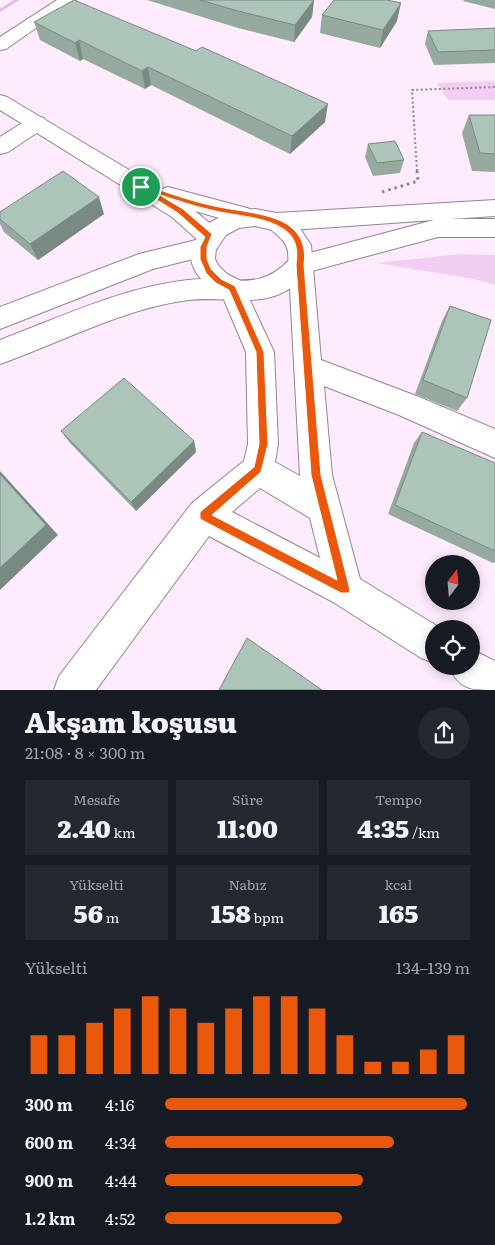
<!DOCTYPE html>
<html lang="tr">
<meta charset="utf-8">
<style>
:root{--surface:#171b24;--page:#242831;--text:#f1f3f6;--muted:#9ea1a6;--accent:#ea580c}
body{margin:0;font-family:Literata,serif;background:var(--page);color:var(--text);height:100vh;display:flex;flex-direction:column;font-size:19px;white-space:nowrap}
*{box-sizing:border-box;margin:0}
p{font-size:16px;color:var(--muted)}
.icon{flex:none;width:28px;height:28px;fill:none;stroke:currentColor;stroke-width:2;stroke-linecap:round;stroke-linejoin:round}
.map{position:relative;height:690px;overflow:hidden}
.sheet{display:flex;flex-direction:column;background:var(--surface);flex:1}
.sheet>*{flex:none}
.needle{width:32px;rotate:16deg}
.tools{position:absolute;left:425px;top:555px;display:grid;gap:10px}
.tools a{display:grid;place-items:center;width:55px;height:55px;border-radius:50%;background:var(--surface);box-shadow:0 2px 12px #0003;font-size:25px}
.pin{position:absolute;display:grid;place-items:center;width:42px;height:42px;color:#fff;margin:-21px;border:2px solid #fff;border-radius:50%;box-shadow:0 1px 5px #0007}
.round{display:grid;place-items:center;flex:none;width:52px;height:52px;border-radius:26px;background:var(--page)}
.overview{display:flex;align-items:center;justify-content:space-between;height:85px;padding:0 25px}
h1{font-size:28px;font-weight:800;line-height:38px}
.stats{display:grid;grid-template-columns:repeat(3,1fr);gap:8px;height:85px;padding:5px 25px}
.stats div{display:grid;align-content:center;border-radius:0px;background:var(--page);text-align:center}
.stats b{font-size:25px;font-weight:800}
.stats small{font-size:14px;font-weight:400}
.stats p{font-size:14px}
.chart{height:140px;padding:10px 25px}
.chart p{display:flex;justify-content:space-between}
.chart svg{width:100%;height:90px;margin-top:5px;stroke:var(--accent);stroke-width:6}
ul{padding:0 25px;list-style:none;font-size:16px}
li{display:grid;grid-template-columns:80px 60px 1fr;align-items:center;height:38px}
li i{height:12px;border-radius:6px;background:var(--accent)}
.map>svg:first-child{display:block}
.green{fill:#f2cff2}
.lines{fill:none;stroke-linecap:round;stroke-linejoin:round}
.stream{fill:#eab5ea;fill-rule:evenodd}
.minor-casing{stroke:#948393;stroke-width:2}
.tertiary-casing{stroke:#948393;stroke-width:2}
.secondary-casing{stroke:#948393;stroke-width:2}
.primary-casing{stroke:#948393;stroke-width:2}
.path-far1{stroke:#918490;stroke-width:2;stroke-dasharray:2 2.5;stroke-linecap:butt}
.path{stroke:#918490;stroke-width:3;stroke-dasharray:2.5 4;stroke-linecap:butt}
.minor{fill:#fff;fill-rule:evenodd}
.tertiary{fill:#fff;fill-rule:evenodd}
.secondary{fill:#fff;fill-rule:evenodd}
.primary{fill:#fff;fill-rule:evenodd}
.wall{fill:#95a99f}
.shaded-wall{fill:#798a82}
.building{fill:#adc5b9;stroke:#798a82}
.route{fill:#ea580c;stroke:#fff;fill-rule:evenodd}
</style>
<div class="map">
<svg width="495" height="690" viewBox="0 0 495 690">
<rect width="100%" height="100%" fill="#feebfd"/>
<path class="green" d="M495,81V100H448L437,83Z
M460,254L495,255V285L474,279L376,263Z"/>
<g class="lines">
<path class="stream" d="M14,0H19L0,12V9Z"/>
<g class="minor-casing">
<path id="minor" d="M37,116L44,118L47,123L44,128L8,152L0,154V137L30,118Z
M277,213L297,224L311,245L321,360L419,397L495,429V458L399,415L324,386L332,475L360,579L442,629H434V663L421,658L333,602L209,536L96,690H54L59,676L192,503L244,461L248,444L246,352L222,295C202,284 182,264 195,240L204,238L213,240L216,247L215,259L218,265L227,274L241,281L274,352L278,444L275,462L300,476L288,251C285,237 272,234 265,222L269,216ZM260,488L310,518L320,558L232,512Z
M471,649L495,661V690C472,690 459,690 449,666H471Z"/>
</g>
<g class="tertiary-casing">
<path id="tertiary" d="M0,95L7,97L161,189L168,187L247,208L255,211L259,217L255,223L247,226L195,211L218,230L221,236L218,242L209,245L200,242L172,217L0,110Z"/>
</g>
<g class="secondary-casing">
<path id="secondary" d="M495,200V216L451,219H495V237H438L308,272C273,314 234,295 188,300C122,309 62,342 0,364V340C61,317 123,287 188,280C231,275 259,294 291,258L434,220L277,231L255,226L239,228L226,235L213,254L153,269L0,329V307L139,254L196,240L209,223L226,214L255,209L277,213Z"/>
</g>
<g class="primary-casing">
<path id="primary" d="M57,0H76L6,49L0,50V37Z"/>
</g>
<path class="path-far1" d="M417,171L412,90L495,87"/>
<path class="path" d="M382,192L418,181L417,170"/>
<use href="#minor" class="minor"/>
<use href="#tertiary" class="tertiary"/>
<use href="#secondary" class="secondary"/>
<use href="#primary" class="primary"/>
</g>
<path class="wall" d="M147,0H314L312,17L294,42L238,28Z
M464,0H495V9L463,1Z
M322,15L397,21L380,48L320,33Z
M34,22L325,122L290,154L151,85L145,89L83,59L80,61L40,40Z
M495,28V63L434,65L425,44L428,31Z
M469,115H495V172L472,171L462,133Z
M368,144L404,160L400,173L373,176L365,157Z
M0,212L104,214L38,260L4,232L0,224Z
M450,306L467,398L457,411L415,394L442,321Z
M61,431L194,441L196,452L136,511L70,443Z
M422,432L495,463V562L493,563L388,514L414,443Z"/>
<path class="shaded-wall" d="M314,0L312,17L294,42L295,25Z
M401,3L397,21L380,48L383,30Z
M79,40L83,59L80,61L75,43Z
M148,67L151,85L145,89L142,71Z
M328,104L325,122L290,154L292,136Z
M99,197L104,214L38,260L30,244Z
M194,441L196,452L136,511L131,502Z
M0,471L58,535L0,590Z"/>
<path class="building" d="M74,0L196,51L202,47L328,104L292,136L148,67L142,71L79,40L75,43L34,22Z
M200,0H314L295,25L238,11Z
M334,0H387L401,3L383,30L322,15Z
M495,28V50L438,52L428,31Z
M469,115H495V154L480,153Z
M395,141L404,160L377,163L368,144Z
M63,171L99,197L30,244L0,219V212Z
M450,306L491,320L467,398L423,380Z
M124,378L194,441L131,502L61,431Z
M422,432L495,463V551L395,505Z
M0,474L46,525L0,568Z
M247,638L322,690H219Z"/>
<path class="route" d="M141,184C164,191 187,200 210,205C233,211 273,212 291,227C303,237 306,250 304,265L321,475L350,590L349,593H341L200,519V512L254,467L259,444L256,352L229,290L216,283L206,273L200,259V247L205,237L178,213L138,188ZM158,194C176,200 193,206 211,210C234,216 266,216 285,230C297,239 298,251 296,265L311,475L337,580L212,515L261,472L268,444L264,352L235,286L221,279L211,269L207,259V247L212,234L183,209Z"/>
</svg>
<div class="tools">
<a><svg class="needle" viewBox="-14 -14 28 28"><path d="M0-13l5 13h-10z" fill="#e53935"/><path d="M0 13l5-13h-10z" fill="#9ea1a6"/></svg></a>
<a><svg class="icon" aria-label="locate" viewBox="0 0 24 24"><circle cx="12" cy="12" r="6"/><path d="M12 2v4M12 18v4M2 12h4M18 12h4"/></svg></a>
</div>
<div class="pin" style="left:141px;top:187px;background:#1e9e55"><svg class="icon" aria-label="arrive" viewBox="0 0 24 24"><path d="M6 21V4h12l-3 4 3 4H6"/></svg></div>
</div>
<section class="sheet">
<div class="overview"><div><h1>Akşam koşusu</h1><p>21:08 · 8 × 300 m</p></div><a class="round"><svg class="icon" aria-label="share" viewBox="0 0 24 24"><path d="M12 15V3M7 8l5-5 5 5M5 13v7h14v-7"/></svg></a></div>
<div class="stats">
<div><p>Mesafe</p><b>2.40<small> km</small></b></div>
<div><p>Süre</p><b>11:00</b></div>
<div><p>Tempo</p><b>4:35<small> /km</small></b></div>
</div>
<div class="stats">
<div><p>Yükselti</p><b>56<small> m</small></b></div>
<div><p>Nabız</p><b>158<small> bpm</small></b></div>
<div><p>kcal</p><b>165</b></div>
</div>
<div class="chart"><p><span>Yükselti</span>134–139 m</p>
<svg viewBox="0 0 160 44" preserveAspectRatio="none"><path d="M5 44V25M15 44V25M25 44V19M35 44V12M45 44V6M55 44V12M65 44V19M75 44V12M85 44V6M95 44V6M105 44V12M115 44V25M125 44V38M135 44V38M145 44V32M155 44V25"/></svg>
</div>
<ul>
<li><b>300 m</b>4:16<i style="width:99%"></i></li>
<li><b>600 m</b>4:34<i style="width:75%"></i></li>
<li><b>900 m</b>4:44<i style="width:65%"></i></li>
<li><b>1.2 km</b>4:52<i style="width:58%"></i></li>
</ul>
</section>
